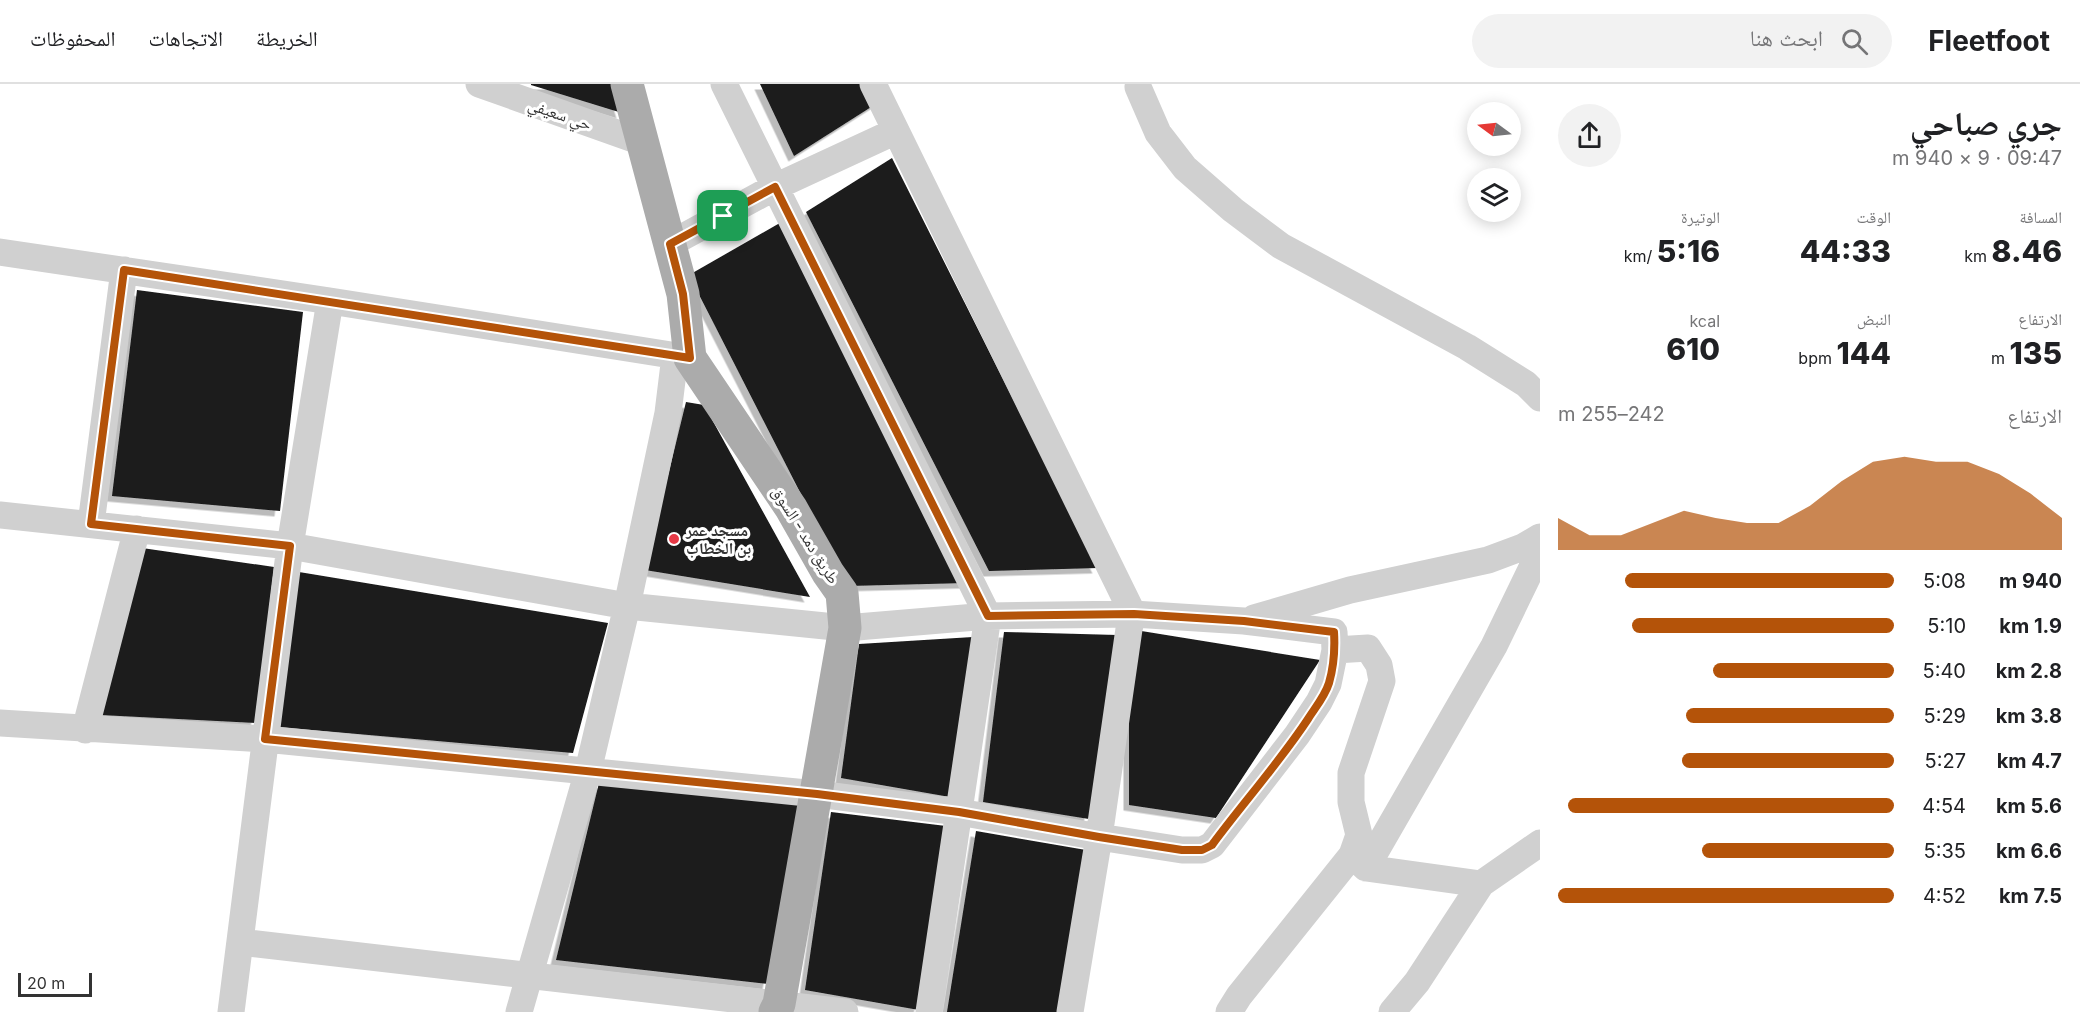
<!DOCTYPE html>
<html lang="ar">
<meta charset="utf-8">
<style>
:root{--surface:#fff;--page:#f2f2f2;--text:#202124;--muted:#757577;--line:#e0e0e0;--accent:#b45309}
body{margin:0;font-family:Inter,"Noto Naskh Arabic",sans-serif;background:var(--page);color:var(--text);direction:rtl;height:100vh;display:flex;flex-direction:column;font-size:22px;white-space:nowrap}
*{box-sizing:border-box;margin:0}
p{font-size:20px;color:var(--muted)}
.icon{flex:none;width:33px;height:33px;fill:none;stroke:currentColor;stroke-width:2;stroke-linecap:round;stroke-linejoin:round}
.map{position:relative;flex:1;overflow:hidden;direction:ltr}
.drawer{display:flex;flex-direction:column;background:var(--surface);width:540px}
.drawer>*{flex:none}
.needle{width:39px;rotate:285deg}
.tools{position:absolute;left:1467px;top:18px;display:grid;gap:12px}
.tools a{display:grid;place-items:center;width:54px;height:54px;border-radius:50%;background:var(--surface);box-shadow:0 3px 15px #0003;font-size:30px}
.scale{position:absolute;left:18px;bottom:15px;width:74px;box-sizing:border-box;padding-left:6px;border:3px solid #333;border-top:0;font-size:16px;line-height:21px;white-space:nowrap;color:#333;-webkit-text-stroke:4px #fff;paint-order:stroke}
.pin{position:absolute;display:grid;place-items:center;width:51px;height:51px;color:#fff;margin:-26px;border-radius:12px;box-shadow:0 3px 9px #0006}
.round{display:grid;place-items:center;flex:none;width:63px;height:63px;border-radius:32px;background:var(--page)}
.summary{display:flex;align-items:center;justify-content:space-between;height:102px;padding:0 18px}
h1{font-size:33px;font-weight:800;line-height:45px}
.figures{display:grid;grid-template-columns:repeat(3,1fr);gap:9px;height:102px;padding:6px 18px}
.figures div{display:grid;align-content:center}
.figures b{font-size:30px;font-weight:800}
.figures small{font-size:16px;font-weight:400}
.figures p{font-size:16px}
.chart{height:168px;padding:12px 18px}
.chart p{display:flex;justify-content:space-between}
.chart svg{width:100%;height:108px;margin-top:6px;fill:var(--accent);opacity:.7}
ul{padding:0 18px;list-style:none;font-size:20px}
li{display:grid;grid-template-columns:96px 72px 1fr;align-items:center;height:45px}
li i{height:15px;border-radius:8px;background:var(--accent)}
header{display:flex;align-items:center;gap:36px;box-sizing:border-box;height:84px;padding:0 30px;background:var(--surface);border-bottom:2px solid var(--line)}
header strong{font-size:28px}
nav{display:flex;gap:33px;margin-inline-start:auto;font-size:21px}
.search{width:420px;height:54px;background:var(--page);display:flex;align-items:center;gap:15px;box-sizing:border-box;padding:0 21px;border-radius:33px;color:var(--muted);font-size:22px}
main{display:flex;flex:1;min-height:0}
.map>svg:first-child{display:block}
.building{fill:#1a1a1a;filter:url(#shadow)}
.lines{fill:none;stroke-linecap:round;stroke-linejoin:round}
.minor{stroke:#d0d0d0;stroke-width:27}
.major{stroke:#ababab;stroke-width:33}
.route-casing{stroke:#fff;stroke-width:12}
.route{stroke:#b45309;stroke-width:8}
.poi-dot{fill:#e63946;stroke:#fff;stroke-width:2}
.labels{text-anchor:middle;stroke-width:6;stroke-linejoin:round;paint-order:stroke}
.street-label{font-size:16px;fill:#333;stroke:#fff}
.poi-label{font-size:16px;font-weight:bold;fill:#333;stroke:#fff;text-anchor:start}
</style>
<header>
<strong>Fleetfoot</strong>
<div class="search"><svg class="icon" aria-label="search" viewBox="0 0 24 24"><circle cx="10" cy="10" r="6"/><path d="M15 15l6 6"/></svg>ابحث هنا</div>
<nav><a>الخريطة</a><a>الاتجاهات</a><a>المحفوظات</a></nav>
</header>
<main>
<section class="drawer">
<div class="summary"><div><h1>جري صباحي</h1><p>09:47 · 9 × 940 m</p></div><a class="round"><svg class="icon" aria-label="share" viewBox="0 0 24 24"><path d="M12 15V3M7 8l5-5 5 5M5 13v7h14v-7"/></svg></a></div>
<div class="figures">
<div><p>المسافة</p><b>8.46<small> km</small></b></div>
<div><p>الوقت</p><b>44:33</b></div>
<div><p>الوتيرة</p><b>5:16<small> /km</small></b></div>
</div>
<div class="figures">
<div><p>الارتفاع</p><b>135<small> m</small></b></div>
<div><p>النبض</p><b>144<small> bpm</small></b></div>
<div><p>kcal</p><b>610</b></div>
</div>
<div class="chart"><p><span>الارتفاع</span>242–255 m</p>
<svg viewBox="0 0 160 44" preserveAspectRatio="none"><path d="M0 44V31L10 38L20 38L30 33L40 28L50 31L60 33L70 33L80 26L90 16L100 8L110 6L120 8L130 8L140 13L150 21L160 31V44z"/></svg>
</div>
<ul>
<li><b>940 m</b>5:08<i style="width:80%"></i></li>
<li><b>1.9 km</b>5:10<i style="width:78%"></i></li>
<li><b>2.8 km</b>5:40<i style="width:54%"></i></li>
<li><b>3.8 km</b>5:29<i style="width:62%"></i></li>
<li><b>4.7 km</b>5:27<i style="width:63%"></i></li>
<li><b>5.6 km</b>4:54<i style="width:97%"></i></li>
<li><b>6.6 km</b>5:35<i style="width:57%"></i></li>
<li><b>7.5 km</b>4:52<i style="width:100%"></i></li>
</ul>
</section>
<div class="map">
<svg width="1540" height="928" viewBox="0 0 1540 928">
<defs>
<filter id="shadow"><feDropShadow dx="-5.5" dy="5.5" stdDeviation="0" flood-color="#0004"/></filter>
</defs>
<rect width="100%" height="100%" fill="#fff"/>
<path class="building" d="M531,0H613L622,29L531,1Z
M760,0H885L890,11L794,72Z
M892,74L1098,484L989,487L806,128Z
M785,136L966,499L848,502L689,191Z
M137,206L303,228L280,427L112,412Z
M686,318L704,321L810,513L645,486Z
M142,464L274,483L256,639L101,631Z
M299,488L608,539L573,669L278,643Z
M1129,545L1320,576L1216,734L1129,721Z
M1004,548L1117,551L1089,735L983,718Z
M973,553L950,713L841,694L859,560Z
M599,699L801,719L768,900L556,876Z
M831,728L946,742L919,926L805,906Z
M976,747L1086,766L1059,928H947Z"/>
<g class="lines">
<path class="minor" d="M479,0L642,58
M724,0L988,532L929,928
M873,0L1133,530L1129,545L1099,753L1070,928
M1138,3L1158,49L1185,84L1233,126L1281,162L1467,263L1526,300L1540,314
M670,160L775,103L896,47
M0,168L330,217L690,274
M0,431L290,462L627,522L845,544L988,532L1133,530L1244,537L1334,548L1335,566L1368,564L1379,581L1382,597L1351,689V718L1359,751L1352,771L1366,784L1481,800L1540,759
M91,440L124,186
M1254,534L1350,506L1488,476L1523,463L1540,453
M0,639L265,655L817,710L959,728L1099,753L1182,766H1202L1212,761L1297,651L1319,618L1328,600L1335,566
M85,646L137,445
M1366,784L1494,562L1540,467
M240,858L845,928
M231,928L290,462L330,217
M519,928L588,687L627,522L668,329L675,272
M1229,928L1239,912L1352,771
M1392,928L1417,898L1481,800"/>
<path class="major" d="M627,0L683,210L690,274L791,424L828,489L842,509L845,544L779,920L775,928"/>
</g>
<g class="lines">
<g class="route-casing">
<path id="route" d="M775,103L988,532L1134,530L1244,537L1334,548C1335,565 1334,582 1329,599C1325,612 1315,624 1308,635C1279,679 1243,719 1212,761L1202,766H1182L1099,753L959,728L817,710L265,655L290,462L91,440L124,186L690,274L683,210L670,160Z"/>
</g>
<use href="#route" class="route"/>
</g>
<circle class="poi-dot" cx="674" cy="455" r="6"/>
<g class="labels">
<g class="street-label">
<text transform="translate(560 30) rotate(19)" y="6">حي سعيفي</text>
<text transform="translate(806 451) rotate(58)" y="6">طريق دمد - السوق</text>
</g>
<g class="poi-label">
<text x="686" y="452">مسجد عمر<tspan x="686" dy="18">بن الخطاب</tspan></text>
</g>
</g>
</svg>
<div class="tools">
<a><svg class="needle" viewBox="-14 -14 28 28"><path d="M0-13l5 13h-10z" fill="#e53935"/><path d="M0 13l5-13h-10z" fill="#757577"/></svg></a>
<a><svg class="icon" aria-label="layers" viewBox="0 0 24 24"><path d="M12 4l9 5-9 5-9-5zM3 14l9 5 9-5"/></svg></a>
</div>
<div class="scale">20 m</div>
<div class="pin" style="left:723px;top:132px;background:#1e9e55"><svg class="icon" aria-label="arrive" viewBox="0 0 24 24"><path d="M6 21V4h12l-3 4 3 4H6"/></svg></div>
</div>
</main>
